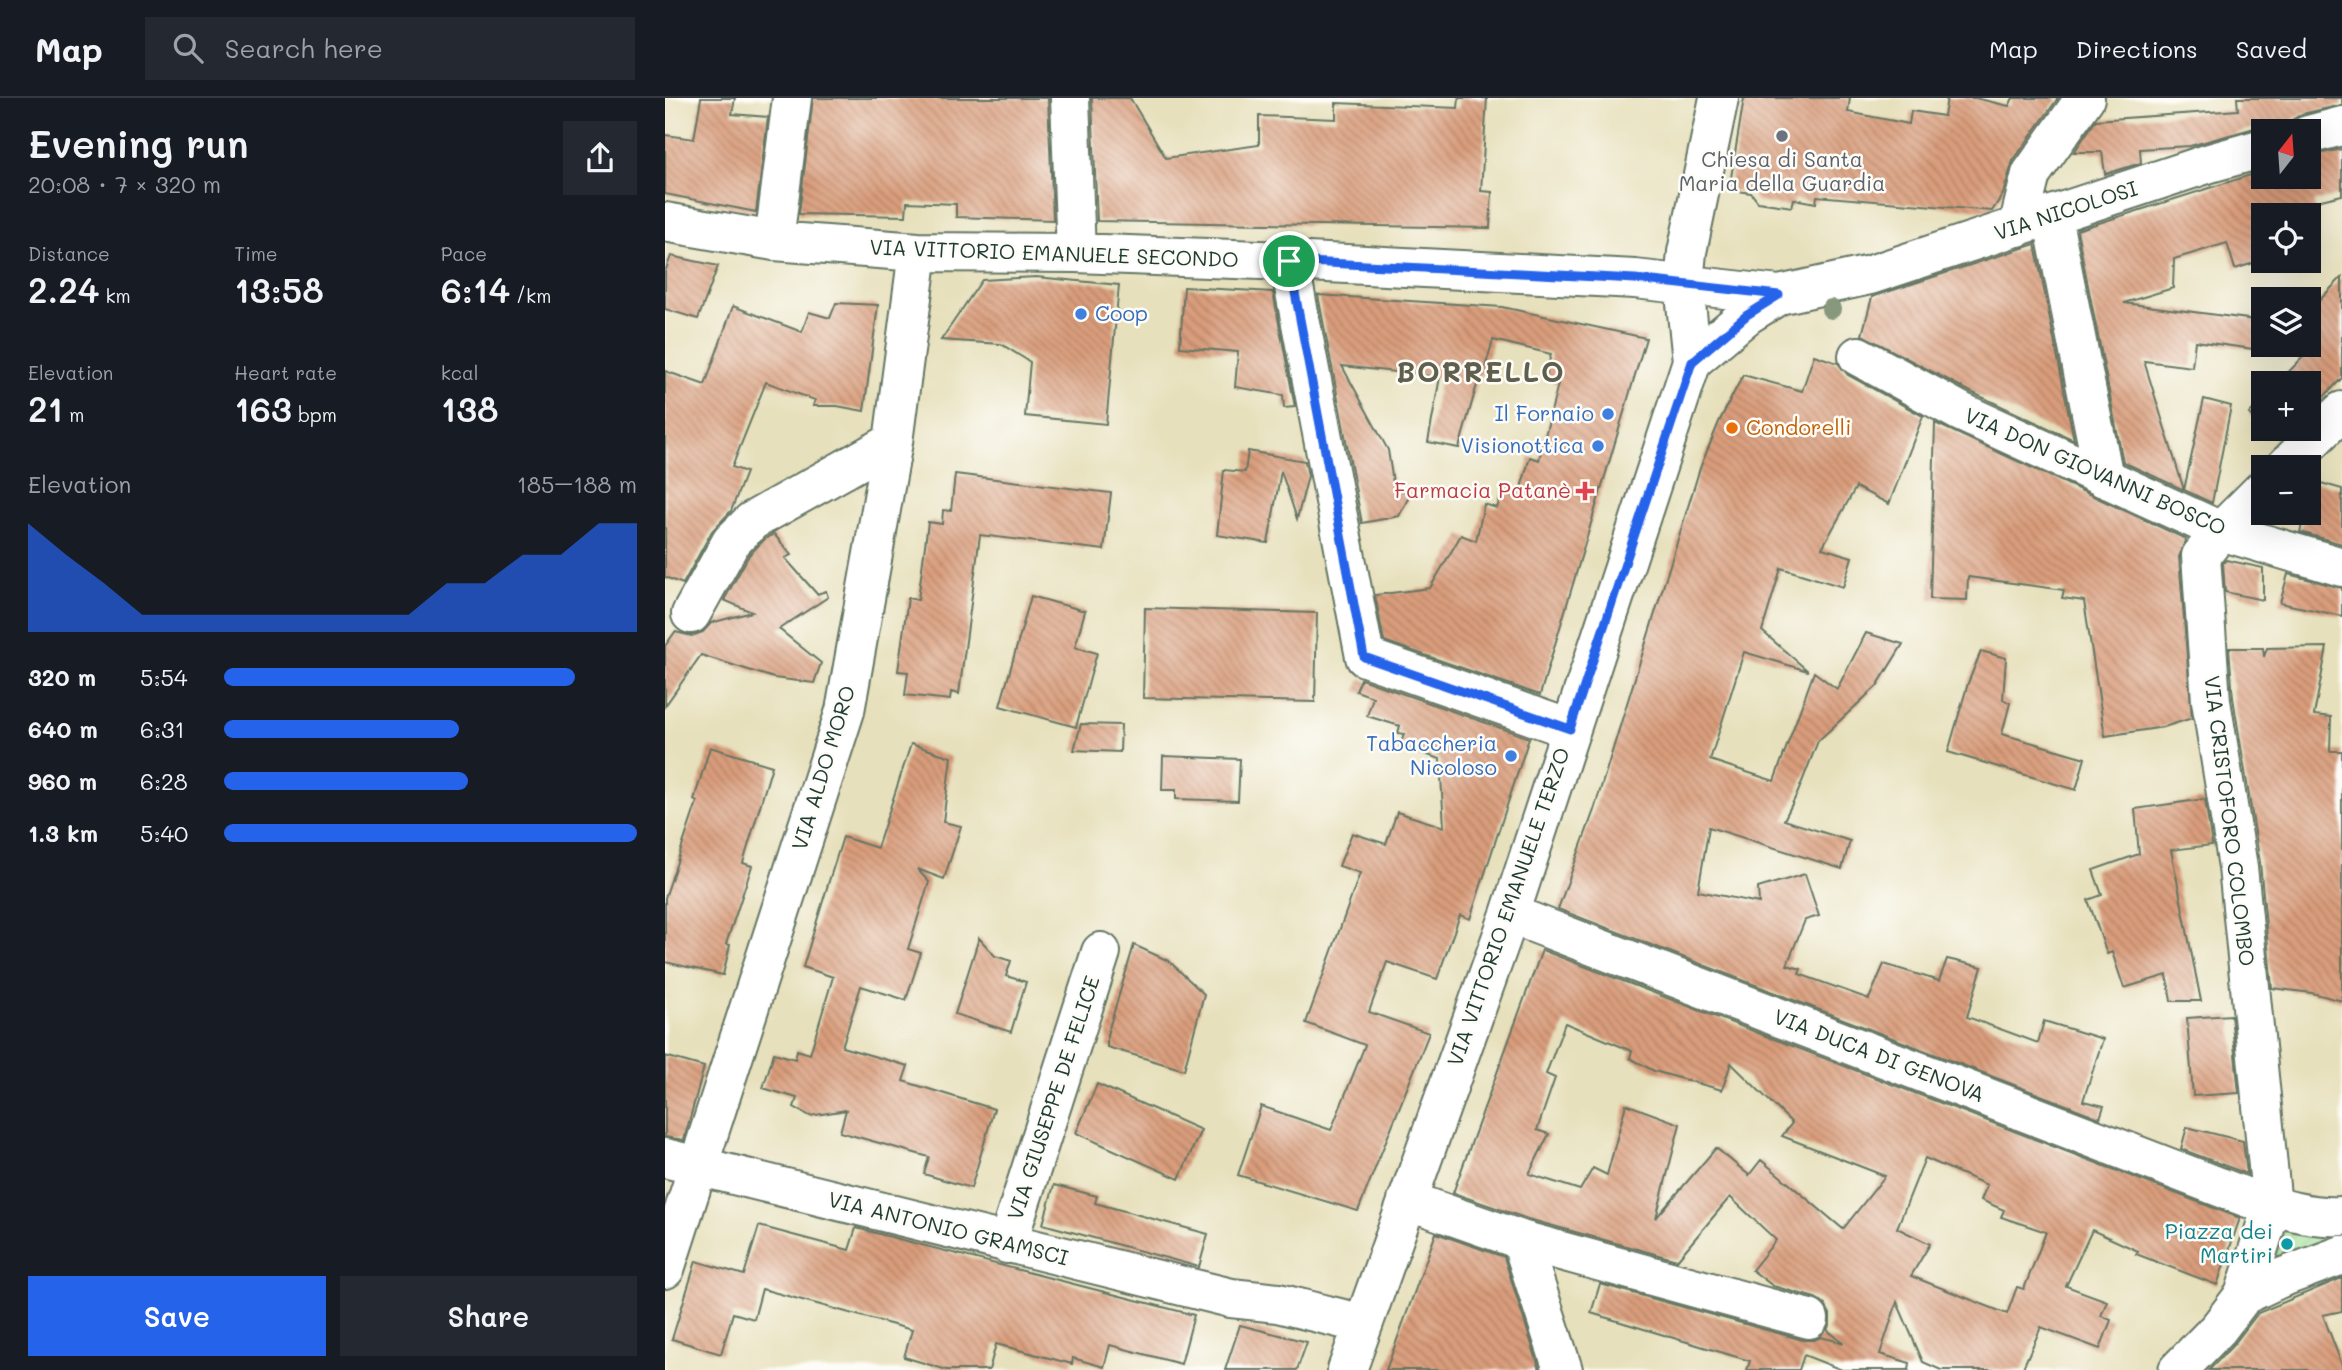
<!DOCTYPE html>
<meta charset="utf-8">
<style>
:root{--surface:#171b24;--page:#242831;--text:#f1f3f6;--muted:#9ea1a6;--line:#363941;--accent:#2563eb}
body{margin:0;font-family:Mali,sans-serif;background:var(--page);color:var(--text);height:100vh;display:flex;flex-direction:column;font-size:26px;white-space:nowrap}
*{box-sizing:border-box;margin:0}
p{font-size:23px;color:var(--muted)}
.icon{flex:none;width:38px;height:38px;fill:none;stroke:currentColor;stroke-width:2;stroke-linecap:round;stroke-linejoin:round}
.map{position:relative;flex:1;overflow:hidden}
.panel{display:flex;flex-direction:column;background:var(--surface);width:665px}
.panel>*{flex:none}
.needle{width:46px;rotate:17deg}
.buttons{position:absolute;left:1586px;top:21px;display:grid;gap:14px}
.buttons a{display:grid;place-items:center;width:70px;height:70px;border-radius:0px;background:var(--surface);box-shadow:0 7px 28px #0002;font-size:35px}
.pin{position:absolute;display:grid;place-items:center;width:60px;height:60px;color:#fff;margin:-30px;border:4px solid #fff;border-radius:50%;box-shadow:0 2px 7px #0007}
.round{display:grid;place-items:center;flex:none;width:74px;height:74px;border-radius:0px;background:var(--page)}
.summary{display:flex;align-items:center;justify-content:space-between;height:119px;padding:0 28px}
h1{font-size:38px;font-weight:600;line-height:52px}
.stats{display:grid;grid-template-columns:repeat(3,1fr);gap:10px;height:119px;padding:7px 28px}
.stats div{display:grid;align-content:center}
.stats b{font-size:35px;font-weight:600}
.stats small{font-size:19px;font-weight:400}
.stats p{font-size:19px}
.chart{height:196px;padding:14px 28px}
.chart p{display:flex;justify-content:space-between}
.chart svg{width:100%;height:126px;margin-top:7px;fill:var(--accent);opacity:.7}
.cta{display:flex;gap:14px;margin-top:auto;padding:14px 28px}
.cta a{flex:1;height:80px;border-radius:0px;background:var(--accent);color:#fff;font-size:28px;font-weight:600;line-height:80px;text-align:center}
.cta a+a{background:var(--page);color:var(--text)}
ul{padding:0 28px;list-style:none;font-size:23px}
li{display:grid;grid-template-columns:112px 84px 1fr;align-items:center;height:52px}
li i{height:18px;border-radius:9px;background:var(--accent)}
header{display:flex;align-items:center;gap:42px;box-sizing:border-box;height:98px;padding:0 35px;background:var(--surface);border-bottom:2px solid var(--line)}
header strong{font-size:33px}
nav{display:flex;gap:38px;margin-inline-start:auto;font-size:24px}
.search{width:490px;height:63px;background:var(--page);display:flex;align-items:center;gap:18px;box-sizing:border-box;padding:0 24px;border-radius:0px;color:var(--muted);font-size:26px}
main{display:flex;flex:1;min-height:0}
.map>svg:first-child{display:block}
.garden{fill:url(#garden-furrows);stroke:#5e8e64;stroke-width:2}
.building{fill:url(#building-back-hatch);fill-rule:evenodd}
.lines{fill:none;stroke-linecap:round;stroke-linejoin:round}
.minor-casing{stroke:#657664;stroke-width:42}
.minor{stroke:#fff;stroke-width:38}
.tree{fill:#87987c}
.route-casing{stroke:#fff;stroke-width:14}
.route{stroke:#2563eb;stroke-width:9}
.worship-dot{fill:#6b7280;stroke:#fdfcf7;stroke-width:2.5}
.shop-dot{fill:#3f7fe0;stroke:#fdfcf7;stroke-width:2.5}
.food-dot{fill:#e8710a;stroke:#fdfcf7;stroke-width:2.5}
.health-dot{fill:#e0444e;stroke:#fdfcf7;stroke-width:2.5}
.culture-dot{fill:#0f9aa8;stroke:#fdfcf7;stroke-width:2.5}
.labels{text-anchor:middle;stroke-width:5;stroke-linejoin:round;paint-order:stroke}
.worship-label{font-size:21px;fill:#5b616d;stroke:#fdfcf7}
.street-label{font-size:21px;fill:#1f3d34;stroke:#fdfcf7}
.shop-label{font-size:21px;fill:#366cbe;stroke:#fdfcf7;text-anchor:end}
.food-label{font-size:21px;fill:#c56008;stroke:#fdfcf7;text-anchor:start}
.health-label{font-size:21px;fill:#be3a42;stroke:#fdfcf7;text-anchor:end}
.culture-label{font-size:21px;fill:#0d838f;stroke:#fdfcf7;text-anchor:end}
.district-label{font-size:28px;font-weight:bold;letter-spacing:2px;fill:#605f4d;stroke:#fdfcf7}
</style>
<header>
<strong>Map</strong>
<div class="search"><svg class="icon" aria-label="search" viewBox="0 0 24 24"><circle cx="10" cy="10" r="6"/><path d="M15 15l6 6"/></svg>Search here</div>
<nav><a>Map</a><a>Directions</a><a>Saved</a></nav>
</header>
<main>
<section class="panel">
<div class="summary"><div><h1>Evening run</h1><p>20:08 · 7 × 320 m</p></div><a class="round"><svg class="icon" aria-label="share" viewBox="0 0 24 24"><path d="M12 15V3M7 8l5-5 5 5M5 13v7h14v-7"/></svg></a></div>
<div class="stats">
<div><p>Distance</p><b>2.24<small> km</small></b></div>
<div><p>Time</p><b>13:58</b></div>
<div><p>Pace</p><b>6:14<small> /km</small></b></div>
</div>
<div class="stats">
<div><p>Elevation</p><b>21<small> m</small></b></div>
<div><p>Heart rate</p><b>163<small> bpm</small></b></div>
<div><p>kcal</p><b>138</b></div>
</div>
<div class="chart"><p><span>Elevation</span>185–188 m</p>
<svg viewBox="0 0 160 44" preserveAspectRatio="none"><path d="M0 44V6L10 17L20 27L30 38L40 38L50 38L60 38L70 38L80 38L90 38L100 38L110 27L120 27L130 17L140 17L150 6L160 6V44z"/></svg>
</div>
<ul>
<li><b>320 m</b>5:54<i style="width:85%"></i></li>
<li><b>640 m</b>6:31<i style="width:57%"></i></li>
<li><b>960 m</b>6:28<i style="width:59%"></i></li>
<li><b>1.3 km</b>5:40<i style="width:100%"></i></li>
</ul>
<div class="cta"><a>Save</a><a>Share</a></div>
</section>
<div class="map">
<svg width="1677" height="1272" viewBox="0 0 1677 1272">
<defs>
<pattern id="garden-furrows" width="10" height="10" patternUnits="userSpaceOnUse" patternTransform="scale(1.75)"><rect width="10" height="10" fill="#9cde95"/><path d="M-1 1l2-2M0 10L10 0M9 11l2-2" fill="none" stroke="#86bf81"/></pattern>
<pattern id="building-back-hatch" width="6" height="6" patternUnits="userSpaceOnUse" patternTransform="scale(1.75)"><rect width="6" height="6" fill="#da9d7c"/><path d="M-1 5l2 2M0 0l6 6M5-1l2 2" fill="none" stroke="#b08166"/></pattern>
</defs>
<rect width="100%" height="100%" fill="#fdfcf7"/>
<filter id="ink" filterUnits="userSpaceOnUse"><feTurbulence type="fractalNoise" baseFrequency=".0143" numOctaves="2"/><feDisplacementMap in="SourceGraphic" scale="14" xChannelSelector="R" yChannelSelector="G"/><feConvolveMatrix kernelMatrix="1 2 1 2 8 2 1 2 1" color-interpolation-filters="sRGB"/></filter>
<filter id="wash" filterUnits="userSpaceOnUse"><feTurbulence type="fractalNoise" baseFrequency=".00686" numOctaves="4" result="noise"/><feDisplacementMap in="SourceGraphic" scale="28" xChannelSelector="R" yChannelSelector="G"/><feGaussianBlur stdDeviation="1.57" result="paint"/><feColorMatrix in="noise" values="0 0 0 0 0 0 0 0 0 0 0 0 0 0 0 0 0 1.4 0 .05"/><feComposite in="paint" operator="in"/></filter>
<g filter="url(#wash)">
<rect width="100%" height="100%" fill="#e7e0bc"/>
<path class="garden" d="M1620,1125L1659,1132L1661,1144L1618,1164L1610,1161Z"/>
<g id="blocks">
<path class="building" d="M36,0H70L67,16L103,19L91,114L0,96V37L29,41Z
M148,0H383L388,122L291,119V106L242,104L241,118L134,116Z
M427,0H465L501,60L594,47V18L671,21V5L793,10L794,0H822L816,93L827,94L825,130L432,123Z
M1079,0H1185L1183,14L1244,26L1246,13L1279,18L1282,0H1310L1344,8L1348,0H1393L1348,63L1338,96L1327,113L1152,98L1151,105L1129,101L1127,109L1093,104L1086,95L1064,92Z
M1572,0H1677V7L1637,16L1627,22L1622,33L1593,29L1525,48L1475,51L1476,65L1440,76L1437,54H1409L1431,22L1573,12Z
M1677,51V97L1648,104L1652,115L1643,118L1598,117V162L1570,171L1562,145L1509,161L1508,190L1459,205L1598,223V247H1643V214L1677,179V280L1643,315V285H1613L1639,258L1530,243L1527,269L1479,263L1519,392L1458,364L1412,132L1598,73V79H1643V58Z
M1370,146L1409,342L1306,294L1197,237L1207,199Z
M6,158L53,168L33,221L0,211V174Z
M371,179L454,187L441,326L360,318L365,264L336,246L276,242L317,182Z
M519,189L608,194L630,309L619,310L618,297L570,289L573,254L515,249Z
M653,197L837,209L981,240L875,597L719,543L710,497L765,490L796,437L811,443L819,406L832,410L839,389L855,393L865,359L874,362L893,286L880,282L886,256L828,242L818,277L815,276L794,350L763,344L775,279L677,268L723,352L729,391L746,395L734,418L697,425Z
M171,205L213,207L199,313L172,308H148L150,302L101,284L67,369L81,374L66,413L47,433L18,486L0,479V273L40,287L68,208L137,234L144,214L165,220Z
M1149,257L1173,265L1183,277L1258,318L1224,406L1191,389L1157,450L1187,459L1178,489L1116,470L1097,533L1143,573L1079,554L1045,662L1109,683L1149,574L1172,591L1201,535L1238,546L1212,588L1153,643L1133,694L1119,722L1185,743L1177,771L1044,729L1033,793L1094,805L1093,790L1140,776L1154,818L1140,822L1122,867L1136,871L1134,876L1204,901L1219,866L1274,883L1282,861L1317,869L1302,919L1373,945L1379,923L1438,941L1418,1003L1439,1008L1435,1020L893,811L929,712L1035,370L1054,324L1078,277L1137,293Z
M1539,301L1566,308L1547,405L1519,392Z
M1598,301V329L1584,316Z
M1270,325L1521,441L1514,459L1527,620L1499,629L1440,638L1419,503L1397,500L1399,492L1303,479L1302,502L1265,501Z
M1599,331H1628L1618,340H1609Z
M583,353L640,363L643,378L632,421L616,373L603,445L552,437L559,372L580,374Z
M290,376L446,395L439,452L315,437L294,596L286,594L285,602L240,597L243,574L233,573L243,500L253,502L263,424L277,426L278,412L286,413Z
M1649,383L1677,391V446L1635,434L1640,415H1643V405Z
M109,436L126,457L120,460L152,496L161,493L163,499L114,531L156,565L149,585L109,580L36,557L0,608V548L10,534L27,538L38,534L46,525L87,514L59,502L84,457L100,441Z
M1561,462L1598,470V502L1560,494L1558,465Z
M1623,476L1677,490V518L1615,505Z
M366,498L420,513L410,549L432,555L411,629L335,608Z
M480,510L652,515L650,604L478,600Z
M1662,549L1649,617L1666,619L1665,653H1677V903L1647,895L1607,890L1595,765L1568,600L1564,550H1598L1599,559L1602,550Z
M1316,553L1341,560L1338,601L1345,605L1337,636L1420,660L1411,692L1283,654L1303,585Z
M696,581L864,640L805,821L795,817L772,881L722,864L704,914L764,935L693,1113L573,1077L596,1008L666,1032L700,947L641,925L695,775L674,768L687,735L721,746L732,714L779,729L775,661L735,648L739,636L733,635L735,628L702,618L708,599L691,593Z
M416,626L456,627L455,654L409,652Z
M246,646L286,659L278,724L296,728L279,781L252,771L264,784L243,851L256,855L241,902L196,888L177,949L243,968L238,983L329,1011L306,1090L259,1076L264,1059L175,1034L181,1012L145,1018L129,1009L132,1000L98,990L109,955L130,961L132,952L145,956L168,879L138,869L164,783L178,739L212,750Z
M45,649L107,668L78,765L87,768L61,846L65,847L58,877L0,864V800L32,704L29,702Z
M498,658L575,661L573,703L511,701V692H497Z
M1540,701L1547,747L1506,752L1536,903H1506L1502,877L1459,890L1447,854L1442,856L1423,802L1437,797L1428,772L1474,756L1470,711Z
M314,840L330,858L346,863L341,878L361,884L346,934L290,916Z
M469,847L504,863L539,896L519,972L442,949V937Z
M877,852L1575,1120L1552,1187L1471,1156L1473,1153L1427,1132L1401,1188L1442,1203L1436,1218L1446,1222L1435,1251L1376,1229L1357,1272H1276L1258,1264L1232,1204L1215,1256L1245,1265L1244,1272H1177L1139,1257L1134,1272H1082L1085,1263L926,1215L935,1186L1138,1242H1149L1156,1239L1179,1245L1162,1232L1165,1226V1216L1159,1205L1150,1200L1108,1188L1087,1172L1111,1142L1065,1099L1012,1162L863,1121L788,1095ZM900,925L967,953L965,960L989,973L1057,992L1066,965L1127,1025L1117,1038L1220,1078L1178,1131L1096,1062L1084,1077L1051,1050L991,1120L1015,1026L961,1006L942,1077L928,1070L915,1092L864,1076L884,1036L872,1032L890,980L881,976ZM1260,1060L1322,1087L1316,1102L1339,1112L1336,1119L1381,1134L1359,1191L1352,1189L1342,1216L1246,1178L1265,1146L1232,1130Z
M1566,917L1574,995L1528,998L1522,920Z
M0,958L39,969L19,1042L0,1039Z
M432,986L536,1032L514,1081L411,1035Z
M1522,1029L1578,1043L1582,1076L1516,1051Z
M389,1087L432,1098L430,1105L543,1136L534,1169L378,1126Z
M94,1128L184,1152L191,1130L529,1217L516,1266L445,1247L439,1269L408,1260L407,1266L331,1246L324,1272H282L239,1259L247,1232L97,1191L89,1221L68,1215L56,1256L7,1241L31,1163L79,1177Z
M771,1135L839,1159L875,1272H721Z
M1677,1180V1213L1658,1217L1677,1267V1272H1544L1569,1246L1593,1215Z
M575,1227L642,1244L632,1272H560Z"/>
</g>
</g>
<g filter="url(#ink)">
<use href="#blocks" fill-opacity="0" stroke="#657664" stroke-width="2"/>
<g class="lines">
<g class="minor-casing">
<path id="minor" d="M405,0L411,155
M1643,37L1677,28
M1387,118L1439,380
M0,124L109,143L253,154L411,155L624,163L970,181L1114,197L1205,177L1545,65L1598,50
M1353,129L1366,76L1420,0
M109,143L127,0
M624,163L700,559L905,631
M1193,258L1296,314L1556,433L1677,469
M1027,263L1082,217L1114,197
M1620,369L1677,313
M26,516L66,444L87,423L228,344
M845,816L1583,1100C1613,1110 1645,1120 1677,1118
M0,1060L566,1200L613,1205L698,1226
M742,1102L856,1142L898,1272
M856,1142L1144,1221
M342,1146L436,854
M0,1171L180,613L228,344L253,154
M1579,1197L1613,1181L1677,1157
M682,1272L845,816L1027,263L1019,186L1022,154L1054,0
M1513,1272L1553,1231L1579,1197L1607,1108L1573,769L1546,603L1536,458L1556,433L1598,391"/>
</g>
<use href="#minor" class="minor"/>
</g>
<circle class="tree" cx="1166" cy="211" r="10"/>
</g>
<g class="lines" filter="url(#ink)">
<g class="route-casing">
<path id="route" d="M624,163L970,181L1114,197L1082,217L1027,264L905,631L699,559Z"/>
</g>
<use href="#route" class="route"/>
</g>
<circle class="worship-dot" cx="1117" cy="38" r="7"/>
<g class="shop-dot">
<circle cx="416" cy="216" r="7"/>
<circle cx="943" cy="316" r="7"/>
<circle cx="933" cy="348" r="7"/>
<circle cx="846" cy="658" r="7"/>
</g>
<circle class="food-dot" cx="1067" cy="330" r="7"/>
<path class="health-dot" d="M916.5 382.5h7v7h7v7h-7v7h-7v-7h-7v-7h7z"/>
<circle class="culture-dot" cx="1622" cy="1146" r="7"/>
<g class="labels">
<g class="worship-label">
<text x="1117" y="69">Chiesa di Santa<tspan x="1117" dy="24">Maria della Guardia</tspan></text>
</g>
<g class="street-label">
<text transform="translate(1401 113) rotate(-18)" y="7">VIA NICOLOSI</text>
<text transform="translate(389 156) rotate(2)" y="7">VIA VITTORIO EMANUELE SECONDO</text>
<text transform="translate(1430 374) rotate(24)" y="7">VIA DON GIOVANNI BOSCO</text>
<text transform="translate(159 670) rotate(-73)" y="7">VIA ALDO MORO</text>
<text transform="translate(1564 723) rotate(83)" y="7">VIA CRISTOFORO COLOMBO</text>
<text transform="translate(844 809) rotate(-71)" y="7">VIA VITTORIO EMANUELE TERZO</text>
<text transform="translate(1214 958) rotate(21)" y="7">VIA DUCA DI GENOVA</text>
<text transform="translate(389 1000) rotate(-72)" y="7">VIA GIUSEPPE DE FELICE</text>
<text transform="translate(283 1131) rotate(14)" y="7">VIA ANTONIO GRAMSCI</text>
</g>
<g class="shop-label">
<text x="430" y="223" text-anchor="start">Coop</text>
<text x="929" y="323">Il Fornaio</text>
<text x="919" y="355">Visionottica</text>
<text x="832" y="653">Tabaccheria<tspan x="832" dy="24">Nicoloso</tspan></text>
</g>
<g class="food-label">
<text x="1081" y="337">Condorelli</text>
</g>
<g class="health-label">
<text x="906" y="400">Farmacia Patanè</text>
</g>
<g class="culture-label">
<text x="1608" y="1141">Piazza dei<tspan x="1608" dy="24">Martiri</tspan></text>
</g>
<g class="district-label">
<text x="816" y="284">BORRELLO</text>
</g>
</g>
</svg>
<div class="buttons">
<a><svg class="needle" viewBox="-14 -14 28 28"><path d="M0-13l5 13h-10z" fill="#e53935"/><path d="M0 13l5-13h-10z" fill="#9ea1a6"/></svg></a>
<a><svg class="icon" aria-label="locate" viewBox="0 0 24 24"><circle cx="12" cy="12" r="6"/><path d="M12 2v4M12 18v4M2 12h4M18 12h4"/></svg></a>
<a><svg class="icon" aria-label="layers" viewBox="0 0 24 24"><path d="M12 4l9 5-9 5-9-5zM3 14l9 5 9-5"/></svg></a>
<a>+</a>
<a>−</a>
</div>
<div class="pin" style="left:624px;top:163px;background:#1e9e55"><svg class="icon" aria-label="arrive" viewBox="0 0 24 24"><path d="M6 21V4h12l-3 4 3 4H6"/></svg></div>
</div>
</main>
